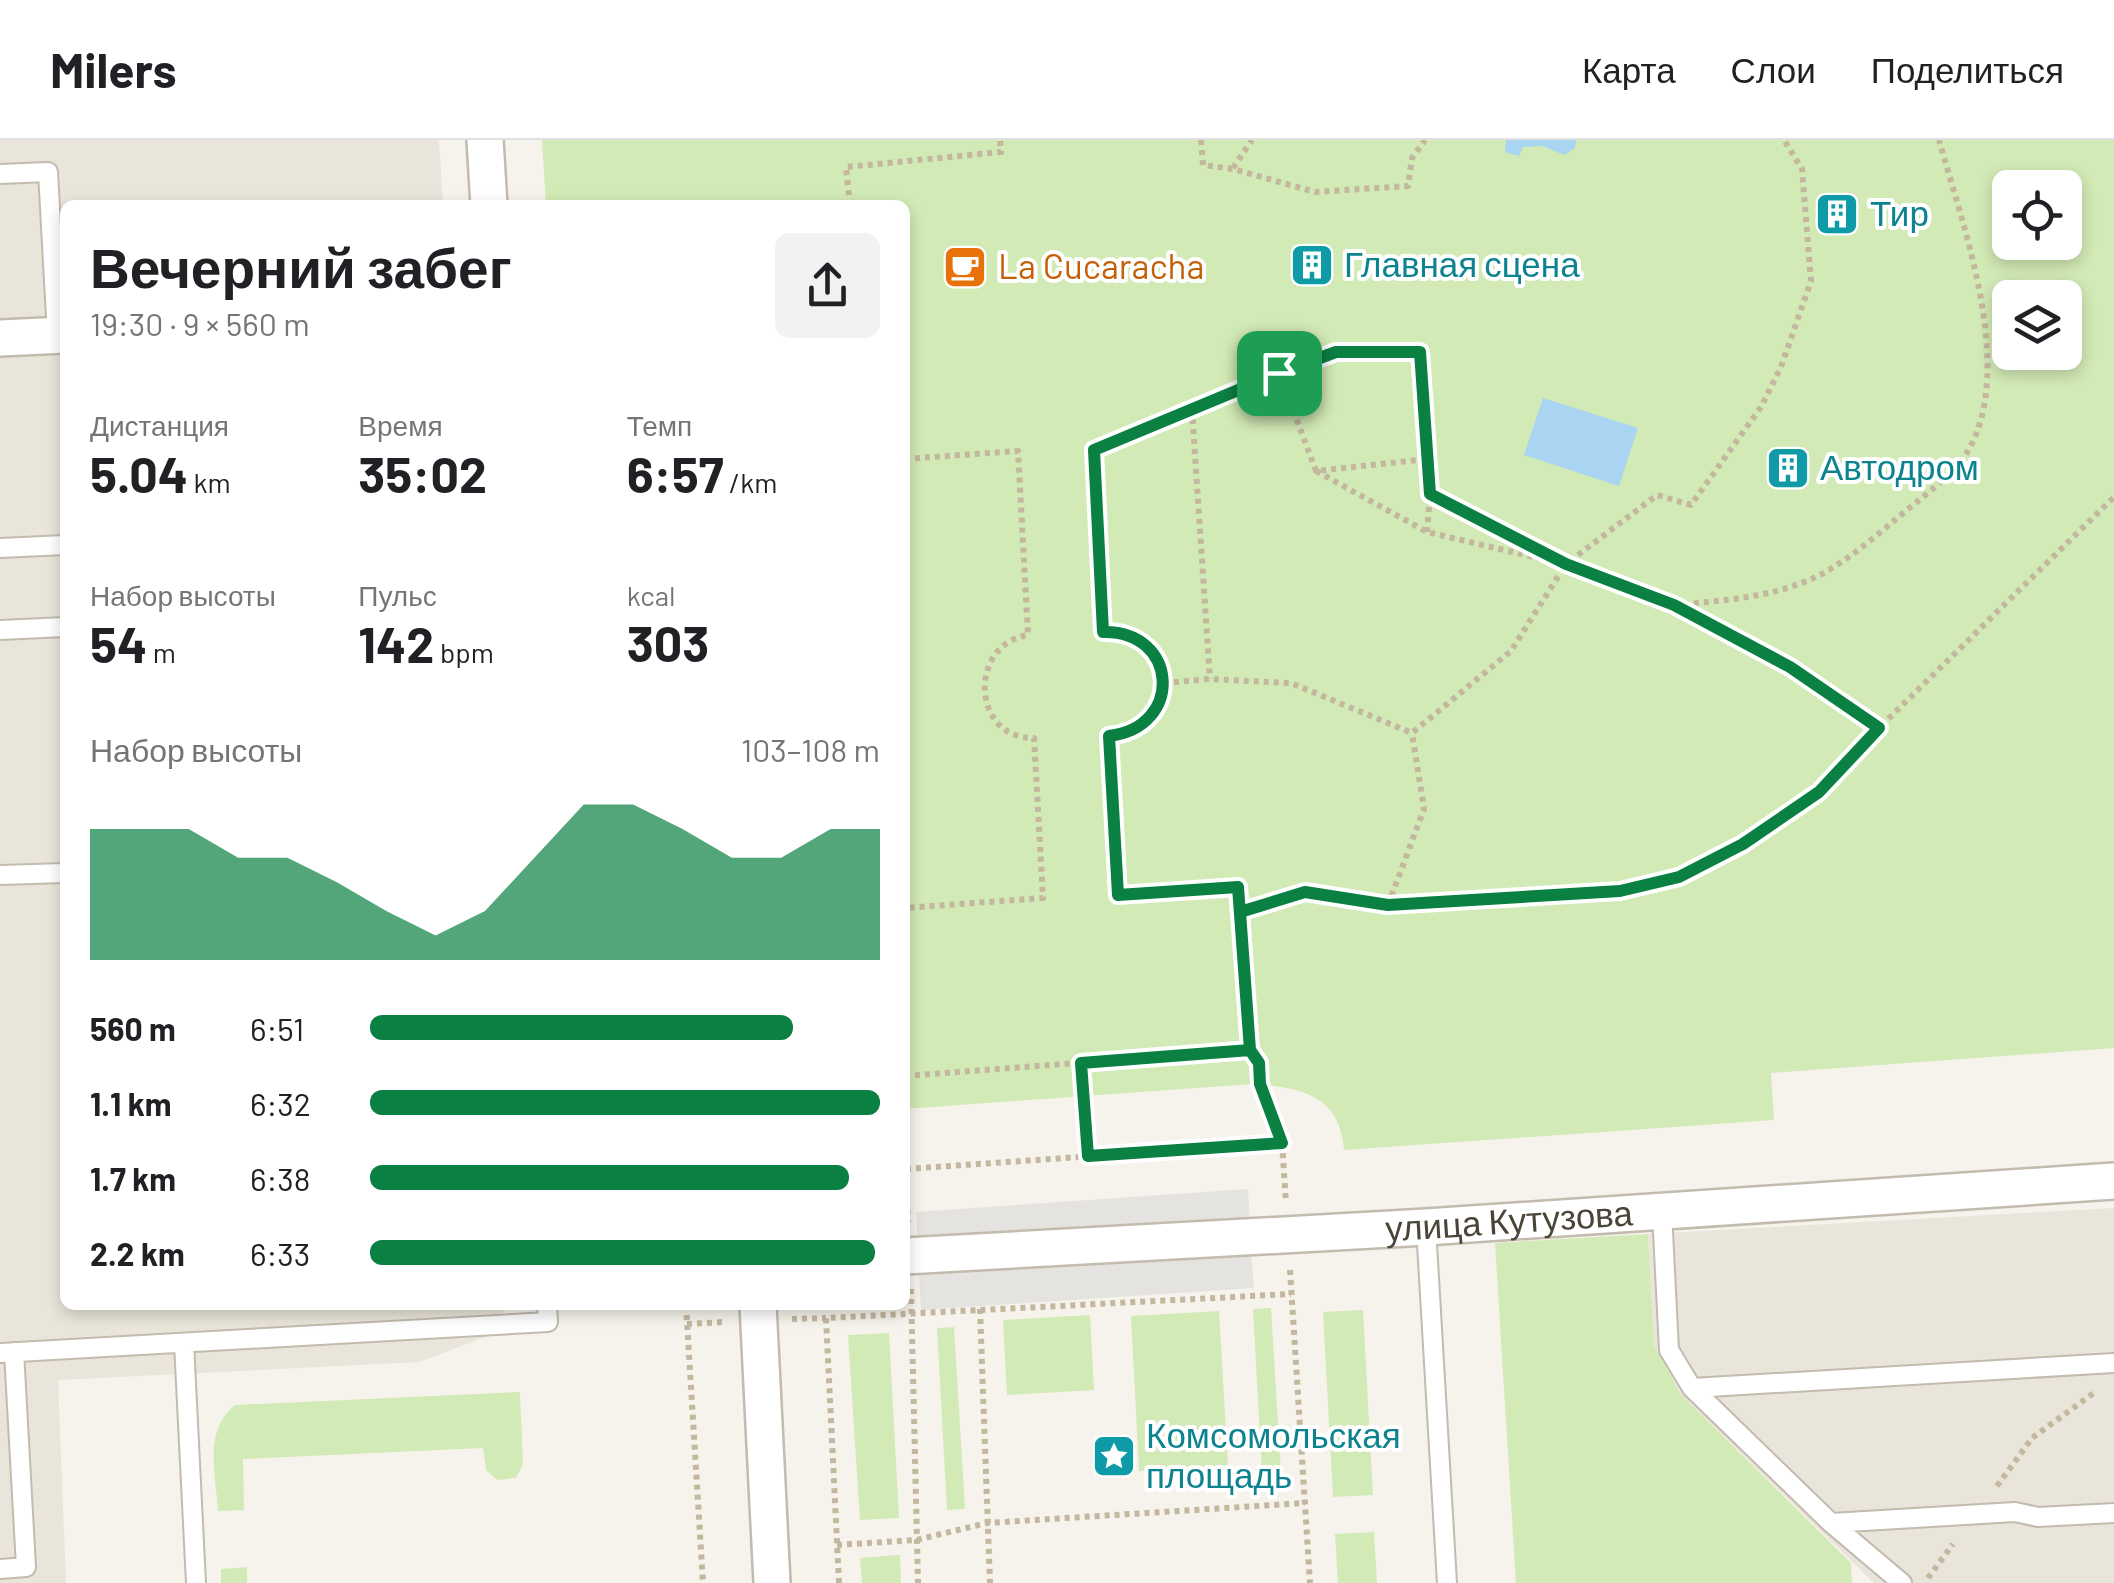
<!DOCTYPE html>
<html lang="ru">
<meta charset="utf-8">
<style>
:root{--surface:#fff;--page:#f2f2f2;--text:#202124;--muted:#757577;--line:#e0e0e0;--accent:#0b8043}
body{margin:0;font-family:Barlow,sans-serif;background:var(--page);color:var(--text);height:100vh;display:flex;flex-direction:column;font-size:38px;white-space:nowrap}
*{box-sizing:border-box;margin:0}
p{font-size:32px;color:var(--muted)}
.icon{flex:none;width:55px;height:55px;fill:none;stroke:currentColor;stroke-width:2;stroke-linecap:round;stroke-linejoin:round}
.map{position:relative;flex:1;overflow:hidden}
.panel{position:absolute;left:60px;top:60px;width:850px;height:1110px;display:flex;flex-direction:column;background:var(--surface);border-radius:15px;box-shadow:0 5px 15px #0003}
.panel>*{flex:none}
.buttons{position:absolute;left:1992px;top:30px;display:grid;gap:20px}
.buttons a{display:grid;place-items:center;width:90px;height:90px;border-radius:15px;background:var(--surface);box-shadow:0 5px 15px #0003;font-size:50px}
.pin{position:absolute;display:grid;place-items:center;width:85px;height:85px;color:#fff;margin:-42px;border-radius:20px;box-shadow:0 5px 15px #0006}
.round{display:grid;place-items:center;flex:none;width:105px;height:105px;border-radius:15px;background:var(--page)}
.headline{display:flex;align-items:center;justify-content:space-between;height:170px;padding:0 30px}
h1{font-size:55px;font-weight:700;line-height:75px}
.metrics{display:grid;grid-template-columns:repeat(3,1fr);gap:15px;height:170px;padding:10px 30px}
.metrics div{display:grid;align-content:center}
.metrics b{font-size:50px;font-weight:700}
.metrics small{font-size:28px;font-weight:400}
.metrics p{font-size:28px}
.chart{height:280px;padding:20px 30px}
.chart p{display:flex;justify-content:space-between}
.chart svg{width:100%;height:180px;margin-top:10px;fill:var(--accent);opacity:.7}
ul{padding:0 30px;list-style:none;font-size:32px}
li{display:grid;grid-template-columns:160px 120px 1fr;align-items:center;height:75px}
li i{height:25px;border-radius:12px;background:var(--accent)}
header{display:flex;align-items:center;gap:60px;box-sizing:border-box;height:140px;padding:0 50px;background:var(--surface);border-bottom:2px solid var(--line)}
header strong{font-size:48px}
nav{display:flex;gap:55px;margin-inline-start:auto;font-size:35px}
.map>svg:first-child{display:block}
.residential{fill:#eae5da}
.green{fill:#d2eab5;fill-rule:evenodd}
.parking{fill:#e5e3e0}
.water{fill:#a9d4f2}
.lines{fill:none;stroke-linecap:round;stroke-linejoin:round}
.lane-casing{stroke:#c2bbae;stroke-width:22}
.street-casing{stroke:#c2bbae;stroke-width:40}
.path{stroke:#c4b79f;stroke-width:6;stroke-dasharray:5 5;stroke-linecap:butt}
.lane{stroke:#fff;stroke-width:18}
.street{stroke:#fff;stroke-width:35}
.route-casing{stroke:#fff;stroke-width:20}
.route{stroke:#0b8043;stroke-width:12}
.labels{text-anchor:middle;stroke-width:8;stroke-linejoin:round;paint-order:stroke}
.culture-label{font-size:35px;fill:#0d838f;stroke:#fff;text-anchor:start}
.food-label{font-size:35px;fill:#c56008;stroke:#fff;text-anchor:start}
.street-label{font-size:35px;fill:#4b4439;stroke:#fff}
</style>
<header>
<strong>Milers</strong>
<nav><a>Карта</a><a>Слои</a><a>Поделиться</a></nav>
</header>
<div class="map">
<svg width="2114" height="1443" viewBox="0 0 2114 1443">
<rect width="100%" height="100%" fill="#f6f3ec"/>
<path class="residential" d="M0,0H439L443,65H65V1165L507,1166L488,1196L419,1222L58,1240L66,1443H0Z
M2114,1068V1443H1874L1681,1255L1654,1205L1648,1094Z"/>
<path class="green" d="M542,0H2114V908L1771,933L1774,980L1344,1010C1340,954 1299,947 1252,944L905,969V65H546ZM2010,48H2065V102H2010ZM2010,158H2065V212H2010Z
M1648,1094L1654,1205L1681,1255L1851,1423L1852,1443H1516L1495,1103Z
M1271,1168L1282,1350L1263,1352L1253,1169Z
M1363,1170L1373,1355L1333,1357L1323,1172Z
M1219,1171L1228,1326L1139,1331L1131,1176Z
M1090,1175L1094,1250L1007,1255L1003,1180Z
M954,1187L965,1369L947,1370L937,1188Z
M889,1193L899,1378L860,1380L848,1195Z
M520,1252L523,1324L516,1338L497,1340L486,1330L483,1308L243,1319L244,1370L218,1371C216,1334 203,1291 235,1265Z
M1374,1392L1377,1443H1338L1335,1394Z
M900,1415L901,1443H862L860,1418Z
M247,1427V1443H221V1429Z"/>
<path class="parking" d="M1248,1049L1250,1085L918,1107L916,1072Z
M1251,1112L1254,1148L921,1170L919,1134Z"/>
<path class="water" d="M1506,0H1576L1575,8L1564,15L1543,6L1523,7L1519,16L1505,12Z
M1543,258L1638,288L1619,346L1524,315Z"/>
<g class="lines">
<g class="lane-casing">
<path id="lane" d="M0,34L48,32L57,195
M0,408L65,405
M0,490L65,487
M0,735L65,733
M1662,1072L1669,1210L1692,1248L1831,1383L1902,1443
M1426,1087L1447,1443
M184,1203L196,1443
M0,1213L548,1182L547,1165
M1692,1248L2114,1223
M1831,1383L2015,1372L2038,1377L2114,1373
M0,1429L26,1427L14,1212"/>
</g>
<g class="street-casing">
<g id="street">
<path d="M485,0L489,65"/>
<path d="M0,198L65,195"/>
<path id="s1" d="M905,1116L1426,1087L2114,1041"/>
<path d="M758,1165L772,1443"/>
</g>
</g>
<path class="path" d="M1201,0L1203,25L1233,29L1315,52L1408,46L1412,18L1425,0
M1233,28L1252,0
M850,65L846,27L1001,12L1000,0
M1279,233L1316,331L1427,319
M1192,269L1210,539
M905,319L1018,311L1028,495C968,504 971,599 1034,598L1043,758L905,768
M1316,331L1427,392L1555,422
M1427,392L1430,354
M1567,425L1674,465L1790,527L1878,587
M1674,465C1719,461 1767,458 1809,440C1840,427 1870,401 1896,379C1917,361 1954,335 1968,311C2016,228 1963,86 1939,0
M1164,543L1210,539L1291,543L1412,593L1511,511L1566,424
M1388,765L1424,669L1412,593
M1240,771L1305,752L1388,765L1621,751L1679,737L1743,704L1819,652L1879,588L2114,357
M1250,910L1259,923L1260,944L1282,1003L1286,1063
M1081,923L1088,1016
M905,936L1250,910L1238,747L1118,755L1109,597C1185,586 1178,490 1103,492L1093,310L1336,212L1421,211L1430,354L1566,424L1657,355L1691,365L1761,267L1781,227L1811,141L1802,29L1784,0
M905,1010L908,1082
M906,1029L1282,1003
M1290,1130L1310,1443
M911,1149L918,1443
M686,1165L703,1443
M980,1169L990,1443
M792,1179L826,1178
M687,1184L724,1182
M1997,1346L2032,1298L2095,1252
M837,1405L916,1400L987,1383L1305,1363
M1928,1438L1953,1404
M839,1443L826,1178L1291,1154"/>
<use href="#lane" class="lane"/>
<use href="#street" class="street"/>
</g>
<g class="lines">
<g class="route-casing">
<path id="route" d="M1279,233L1094,310L1103,492C1178,490 1185,587 1109,596L1118,755L1238,747L1250,910L1081,923L1088,1016L1282,1003L1260,944L1259,923L1250,910L1240,772L1305,752L1388,765L1620,751L1679,737L1743,704L1819,652L1879,588L1790,527L1674,465L1566,424L1430,354L1420,212H1336L1279,233"/>
</g>
<use href="#route" class="route"/>
</g>
<defs>
<g id="building-square" transform="scale(2.25)"><rect x="-9" y="-9" width="18" height="18" rx="4" fill="#0f9aa8" stroke="#fff"/><path d="M-4-6H4V6H1V3H-1V6H-4ZM-2.5-4.3h1.7v1.8h-1.7ZM.8-4.3h1.7v1.8H.8ZM-2.5-1h1.7V.8h-1.7ZM.8-1h1.7V.8H.8Z" fill="#fff"/></g>
<g id="cafe-square" transform="scale(2.25)"><rect x="-9" y="-9" width="18" height="18" rx="4" fill="#e8710a" stroke="#fff"/><path d="M-5.5-4.5H6V0H3Q3 3.5 0 3.5H-2.5Q-5.5 3.5-5.5 0ZM3-3.2v2h1.7v-2ZM-6 4.5H4V6H-6Z" fill="#fff"/></g>
<g id="sight-square" transform="scale(2.25)"><rect x="-9" y="-9" width="18" height="18" rx="4" fill="#0f9aa8" stroke="#fff"/><path d="M0-6L1.8-2.2L6-1.7L2.9 1.2L3.7 5.4L0 3.3L-3.7 5.4L-2.9 1.2L-6-1.7L-1.8-2.2Z" fill="#fff"/></g>
</defs>
<g fill-rule="evenodd">
<use href="#building-square" x="1837" y="74"/>
<use href="#building-square" x="1312" y="125"/>
<use href="#cafe-square" x="965" y="127"/>
<use href="#building-square" x="1788" y="328"/>
<use href="#sight-square" x="1114" y="1316"/>
</g>
<g class="labels">
<g class="culture-label">
<text x="1870" y="86">Тир</text>
<text x="1344" y="137">Главная сцена</text>
<text x="1820" y="340">Автодром</text>
<text x="1146" y="1308">Комсомольская<tspan x="1146" dy="40">площадь</tspan></text>
</g>
<g class="food-label">
<text x="998" y="139">La Cucaracha</text>
</g>
<g class="street-label">
<text dy="12" stroke="none"><textPath href="#s1" startOffset="605">улица Кутузова</textPath></text>
</g>
</g>
</svg>
<div class="buttons">
<a><svg class="icon" aria-label="locate" viewBox="0 0 24 24"><circle cx="12" cy="12" r="6"/><path d="M12 2v4M12 18v4M2 12h4M18 12h4"/></svg></a>
<a><svg class="icon" aria-label="layers" viewBox="0 0 24 24"><path d="M12 4l9 5-9 5-9-5zM3 14l9 5 9-5"/></svg></a>
</div>
<div class="pin" style="left:1279px;top:233px;background:#1e9e55"><svg class="icon" aria-label="arrive" viewBox="0 0 24 24"><path d="M6 21V4h12l-3 4 3 4H6"/></svg></div>
<section class="panel">
<div class="headline"><div><h1>Вечерний забег</h1><p>19:30 · 9 × 560 m</p></div><a class="round"><svg class="icon" aria-label="share" viewBox="0 0 24 24"><path d="M12 15V3M7 8l5-5 5 5M5 13v7h14v-7"/></svg></a></div>
<div class="metrics">
<div><p>Дистанция</p><b>5.04<small> km</small></b></div>
<div><p>Время</p><b>35:02</b></div>
<div><p>Темп</p><b>6:57<small> /km</small></b></div>
</div>
<div class="metrics">
<div><p>Набор высоты</p><b>54<small> m</small></b></div>
<div><p>Пульс</p><b>142<small> bpm</small></b></div>
<div><p>kcal</p><b>303</b></div>
</div>
<div class="chart"><p><span>Набор высоты</span>103–108 m</p>
<svg viewBox="0 0 160 44" preserveAspectRatio="none"><path d="M0 44V12L10 12L20 12L30 19L40 19L50 25L60 32L70 38L80 32L90 19L100 6L110 6L120 12L130 19L140 19L150 12L160 12V44z"/></svg>
</div>
<ul>
<li><b>560 m</b>6:51<i style="width:83%"></i></li>
<li><b>1.1 km</b>6:32<i style="width:100%"></i></li>
<li><b>1.7 km</b>6:38<i style="width:94%"></i></li>
<li><b>2.2 km</b>6:33<i style="width:99%"></i></li>
</ul>
</section>
</div>
